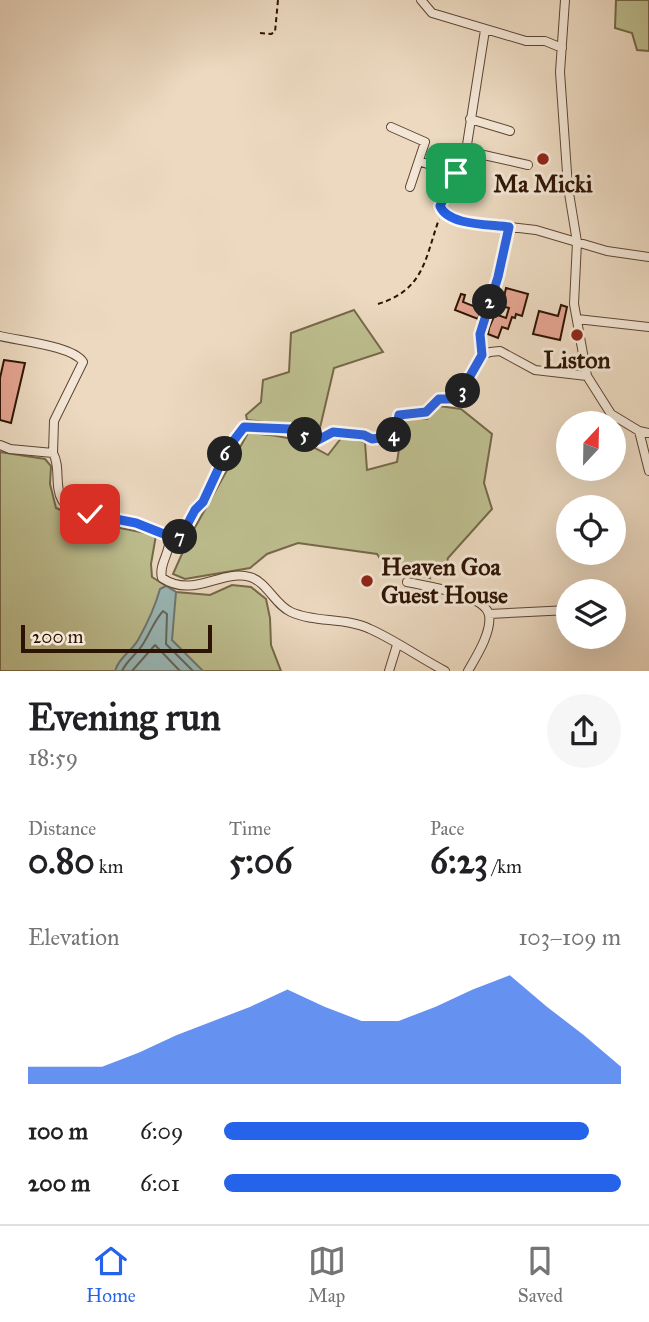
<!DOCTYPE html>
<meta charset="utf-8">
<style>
:root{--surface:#fff;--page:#f6f6f6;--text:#202124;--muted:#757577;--line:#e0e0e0;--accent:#2563eb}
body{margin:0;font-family:"IM FELL Great Primer",serif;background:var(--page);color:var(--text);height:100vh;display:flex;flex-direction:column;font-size:26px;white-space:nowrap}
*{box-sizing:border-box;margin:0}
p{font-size:23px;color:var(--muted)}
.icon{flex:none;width:38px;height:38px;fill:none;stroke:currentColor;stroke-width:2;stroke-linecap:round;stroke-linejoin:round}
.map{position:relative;height:671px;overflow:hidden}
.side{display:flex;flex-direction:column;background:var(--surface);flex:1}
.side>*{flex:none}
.needle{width:46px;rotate:22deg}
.buttons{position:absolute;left:556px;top:411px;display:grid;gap:14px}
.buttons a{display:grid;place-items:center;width:70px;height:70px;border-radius:50%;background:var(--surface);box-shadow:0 7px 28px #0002;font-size:35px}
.scale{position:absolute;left:21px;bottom:18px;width:191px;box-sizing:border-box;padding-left:7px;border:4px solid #2d1303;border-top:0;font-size:19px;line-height:24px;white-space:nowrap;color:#2d1303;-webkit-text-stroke:5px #f3e6d6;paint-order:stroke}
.pin{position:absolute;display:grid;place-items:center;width:60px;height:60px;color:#fff;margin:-30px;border-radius:14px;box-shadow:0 4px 10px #0006}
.km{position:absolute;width:35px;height:35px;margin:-18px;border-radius:50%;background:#222;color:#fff;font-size:19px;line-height:35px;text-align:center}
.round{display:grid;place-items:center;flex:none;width:74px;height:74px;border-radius:37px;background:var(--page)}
.summary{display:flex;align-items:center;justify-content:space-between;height:119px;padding:0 28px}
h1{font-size:38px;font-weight:800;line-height:52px}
.stats{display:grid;grid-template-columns:repeat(3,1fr);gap:10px;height:119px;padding:7px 28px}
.stats div{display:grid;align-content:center}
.stats b{font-size:35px;font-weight:800}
.stats small{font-size:19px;font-weight:400}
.stats p{font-size:19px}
.chart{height:196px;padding:14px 28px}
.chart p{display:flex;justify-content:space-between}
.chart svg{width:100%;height:126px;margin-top:7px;fill:var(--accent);opacity:.7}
ul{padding:0 28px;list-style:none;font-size:23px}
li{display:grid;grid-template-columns:112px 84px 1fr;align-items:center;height:52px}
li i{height:18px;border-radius:9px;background:var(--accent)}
.tab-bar{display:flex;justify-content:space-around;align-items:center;height:98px;border-top:2px solid var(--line);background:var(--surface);font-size:19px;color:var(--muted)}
.tab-bar a{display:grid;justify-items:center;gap:4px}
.tab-bar .selected{color:var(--accent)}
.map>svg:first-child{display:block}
.green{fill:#bdbe8f;stroke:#756849;stroke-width:2}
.water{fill:#9ab9b9;stroke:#6e7770;stroke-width:2}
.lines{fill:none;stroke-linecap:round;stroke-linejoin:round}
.shore{stroke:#64665e;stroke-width:2}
.building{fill:#e6a592;stroke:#2d1303;stroke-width:2}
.minor-casing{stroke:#5d4432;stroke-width:10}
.path{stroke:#2d1303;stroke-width:2;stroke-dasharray:5 3.5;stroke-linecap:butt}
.minor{stroke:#f3e6d6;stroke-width:8}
.route-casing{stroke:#fff;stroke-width:14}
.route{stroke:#2563eb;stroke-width:9}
.poi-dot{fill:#8f2418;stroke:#f3e6d6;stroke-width:2.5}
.labels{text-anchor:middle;stroke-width:6;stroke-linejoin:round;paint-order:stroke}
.poi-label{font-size:24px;font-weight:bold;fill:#2d1303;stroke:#f3e6d6}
</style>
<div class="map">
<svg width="649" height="671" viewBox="0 0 649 671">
<rect width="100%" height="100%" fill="#ecd9c0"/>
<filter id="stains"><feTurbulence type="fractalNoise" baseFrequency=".00286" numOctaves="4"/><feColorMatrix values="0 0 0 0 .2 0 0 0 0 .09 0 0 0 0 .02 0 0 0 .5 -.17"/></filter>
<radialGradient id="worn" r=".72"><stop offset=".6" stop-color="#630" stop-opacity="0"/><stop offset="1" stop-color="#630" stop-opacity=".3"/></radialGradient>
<path class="green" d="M616,0H649V51L637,50L632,33L615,28Z
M354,310L383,352L334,368L319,432L296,426L247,420L246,415L261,402L263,380L289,372L291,333Z
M439,406L461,409L492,434L484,483L492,509L448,558L445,569L428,568L430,578L385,566L377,554L298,543L267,554L250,568L185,579L173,574L189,538L248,433C281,435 298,438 328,455L342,437L365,442L367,470L397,462L404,417L427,419Z
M0,452L45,459L51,466L50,484L56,508L89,522L156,535L151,564L152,577L176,592L210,595L232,585L251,587L266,599L270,618L271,645L281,671H0Z"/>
<path class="water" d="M166,586L176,592L172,640L203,671H115C119,657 131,652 138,640C147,624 155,607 160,589Z"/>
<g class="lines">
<path class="shore" d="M122,671C127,660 137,654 143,644C150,633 154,621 163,611L167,614L166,644L193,671
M132,671L155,645L180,671"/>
</g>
<path class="building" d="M506,288L528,294L522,316L516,314L515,318L512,317L508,329L502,327L498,338L488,334L489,328L495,314L506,318L509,308L502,306Z
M461,294L465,295L463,302L481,309L478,319L455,310Z
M561,305L567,307L560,340L533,334L539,311L558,316Z
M4,360L25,363L11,423L0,420V378Z"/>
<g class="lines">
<g class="minor-casing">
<path id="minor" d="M421,0L432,13L526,41H545L562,48
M565,0L560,72L568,187L577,242L574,304L587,376L611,414L639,431L649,433
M485,30L466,151L440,206L447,216L458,221L536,230L607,251L649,257
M470,119L510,131
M391,127L425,142L410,187
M466,151L528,165
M419,161L456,174
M577,319L649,327
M0,336C20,341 73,346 83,362L54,421L53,453
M482,355L480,334L498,277L509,227
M639,431L649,471
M0,445L10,449L53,453C61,467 54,486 62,500C71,517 145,521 168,535C173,551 158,563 162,578C194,599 220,569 250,577C267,582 275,605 291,612C315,623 345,617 370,629C395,640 420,658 445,671
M168,535L179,540L195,510L203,502L228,448L244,427L290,429L318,440L333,432L364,435L372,439L394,436L399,415L426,412L439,399H457L482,355L490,352L500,351L535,370L587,376
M407,582C425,586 485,594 489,615C492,632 476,657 468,671
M489,614L569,610
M389,671L397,645"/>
</g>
<path class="path" d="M260,33L271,34L275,32L278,0
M378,304C424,290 425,259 439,219"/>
<use href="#minor" class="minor"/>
</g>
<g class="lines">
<g class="route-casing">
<path id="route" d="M90,514L136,523L179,540L195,510L203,502L228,448L244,427L290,429L318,440L333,432L364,435L372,439L394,436L399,415L426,412L439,399H457L482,355L480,334L498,277L509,227C490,224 448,226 440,206L456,173"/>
</g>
<use href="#route" class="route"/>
</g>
<g class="poi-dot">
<circle cx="543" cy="159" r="7"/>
<circle cx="577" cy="335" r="7"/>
<circle cx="367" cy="581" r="7"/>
</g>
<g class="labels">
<g class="poi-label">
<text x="543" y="192">Ma Micki</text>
<text x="577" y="368">Liston</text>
<text x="381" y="575" text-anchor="start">Heaven Goa<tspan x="381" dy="28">Guest House</tspan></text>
</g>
</g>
<rect width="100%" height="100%" filter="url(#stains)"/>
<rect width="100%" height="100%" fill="url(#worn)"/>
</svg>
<div class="buttons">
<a><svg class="needle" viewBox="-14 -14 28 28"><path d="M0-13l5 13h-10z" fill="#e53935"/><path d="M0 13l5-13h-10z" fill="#757577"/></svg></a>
<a><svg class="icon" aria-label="locate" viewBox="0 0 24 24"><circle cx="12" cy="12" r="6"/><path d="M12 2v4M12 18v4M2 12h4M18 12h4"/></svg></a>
<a><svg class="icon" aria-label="layers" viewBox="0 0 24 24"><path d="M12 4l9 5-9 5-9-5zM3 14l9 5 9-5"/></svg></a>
</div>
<div class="scale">200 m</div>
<div class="pin" style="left:456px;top:173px;background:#1e9e55"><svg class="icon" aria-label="arrive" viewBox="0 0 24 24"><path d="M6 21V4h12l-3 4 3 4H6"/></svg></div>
<div class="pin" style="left:90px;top:514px;background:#d93025"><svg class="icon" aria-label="check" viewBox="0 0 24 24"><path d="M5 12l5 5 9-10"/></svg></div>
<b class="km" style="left:490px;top:302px">2</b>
<b class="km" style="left:463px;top:391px">3</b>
<b class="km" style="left:394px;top:435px">4</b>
<b class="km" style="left:305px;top:435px">5</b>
<b class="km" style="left:225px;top:454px">6</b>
<b class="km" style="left:180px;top:537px">7</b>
</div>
<section class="side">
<div class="summary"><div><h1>Evening run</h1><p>18:59</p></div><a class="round"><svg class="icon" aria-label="share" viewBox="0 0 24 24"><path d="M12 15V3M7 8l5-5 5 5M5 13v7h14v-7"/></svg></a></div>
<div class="stats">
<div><p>Distance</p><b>0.80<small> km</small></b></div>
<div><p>Time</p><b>5:06</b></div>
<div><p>Pace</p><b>6:23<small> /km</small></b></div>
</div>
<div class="chart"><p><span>Elevation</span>103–109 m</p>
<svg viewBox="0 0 160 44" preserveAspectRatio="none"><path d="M0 44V38L10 38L20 38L30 33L40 27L50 22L60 17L70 11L80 17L90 22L100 22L110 17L120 11L130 6L140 17L150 27L160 38V44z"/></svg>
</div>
<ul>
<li><b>100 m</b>6:09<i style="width:92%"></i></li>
<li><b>200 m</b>6:01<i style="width:100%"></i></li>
</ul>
</section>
<nav class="tab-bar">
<a class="selected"><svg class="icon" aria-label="home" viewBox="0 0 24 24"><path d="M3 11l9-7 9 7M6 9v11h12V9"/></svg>Home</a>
<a><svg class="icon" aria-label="map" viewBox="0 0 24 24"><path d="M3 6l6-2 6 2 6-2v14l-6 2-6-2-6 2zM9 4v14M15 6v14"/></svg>Map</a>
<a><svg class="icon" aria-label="saved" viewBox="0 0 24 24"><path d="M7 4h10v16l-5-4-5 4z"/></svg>Saved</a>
</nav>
